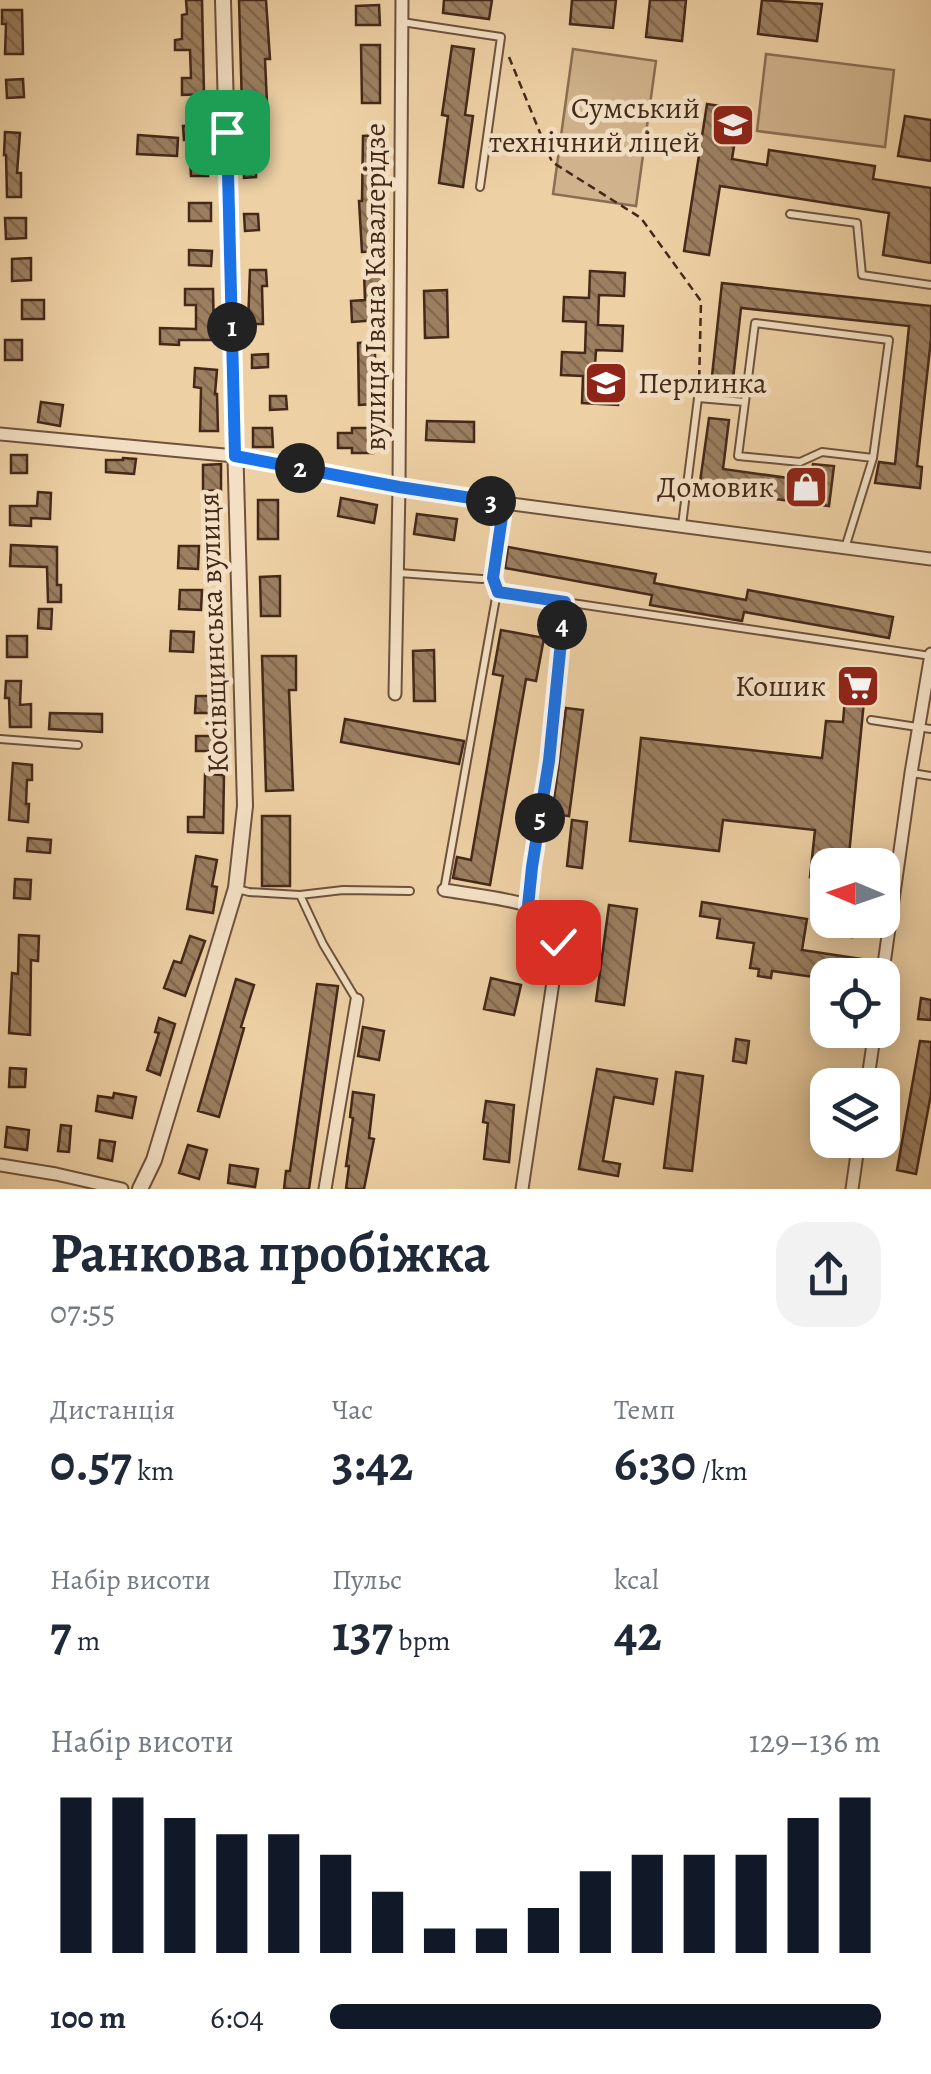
<!DOCTYPE html>
<html lang="uk">
<meta charset="utf-8">
<style>
:root{--surface:#fff;--page:#f2f2f3;--text:#1f2937;--muted:#747a83;--accent:#111827}
body{margin:0;font-family:Alegreya,serif;background:var(--page);color:var(--text);height:100vh;display:flex;flex-direction:column;font-size:38px;white-space:nowrap}
*{box-sizing:border-box;margin:0}
p{font-size:32px;color:var(--muted)}
.icon{flex:none;width:55px;height:55px;fill:none;stroke:currentColor;stroke-width:2;stroke-linecap:round;stroke-linejoin:round}
.map{position:relative;height:1189px;overflow:hidden}
.side{display:flex;flex-direction:column;background:var(--surface);flex:1}
.side>*{flex:none}
.needle{width:65px;rotate:272deg}
.buttons{position:absolute;left:810px;top:848px;display:grid;gap:20px}
.buttons a{display:grid;place-items:center;width:90px;height:90px;border-radius:20px;background:var(--surface);box-shadow:0 5px 25px #0003;font-size:50px}
.pin{position:absolute;display:grid;place-items:center;width:85px;height:85px;color:#fff;margin:-42px;border-radius:20px;box-shadow:0 5px 15px #0006}
.km{position:absolute;width:50px;height:50px;margin:-25px;border-radius:50%;background:#222;color:#fff;font-size:28px;line-height:50px;text-align:center}
.round{display:grid;place-items:center;flex:none;width:105px;height:105px;border-radius:30px;background:var(--page)}
.head{display:flex;align-items:center;justify-content:space-between;height:170px;padding:0 50px}
h1{font-size:55px;font-weight:700;line-height:75px}
.metrics{display:grid;grid-template-columns:repeat(3,1fr);gap:15px;height:170px;padding:10px 50px}
.metrics div{display:grid;align-content:center}
.metrics b{font-size:50px;font-weight:700}
.metrics small{font-size:28px;font-weight:400}
.metrics p{font-size:28px}
.chart{height:280px;padding:20px 50px}
.chart p{display:flex;justify-content:space-between}
.chart svg{width:100%;height:180px;margin-top:10px;stroke:var(--accent);stroke-width:6}
ul{padding:0 50px;list-style:none;font-size:32px}
li{display:grid;grid-template-columns:160px 120px 1fr;align-items:center;height:75px}
li i{height:25px;border-radius:12px;background:var(--accent)}
.map>svg:first-child{display:block}
.grass{fill:#d0b38c;stroke:#8a6e52;stroke-width:2.5}
.building{fill:url(#building-back-hatch);stroke:#442819;stroke-width:2.5}
.lines{fill:none;stroke-linecap:round;stroke-linejoin:round}
.service-casing{stroke:#6e523c;stroke-width:10}
.minor-casing{stroke:#6e523c;stroke-width:15}
.tertiary-casing{stroke:#6e523c;stroke-width:18}
.path{stroke:#442819;stroke-width:2.5;stroke-dasharray:8 5;stroke-linecap:butt}
.service{stroke:#f3e0c4;stroke-width:6}
.minor{stroke:#f3e0c4;stroke-width:11}
.tertiary{stroke:#f3e0c4;stroke-width:14}
.route-casing{stroke:#fff;stroke-width:20}
.route{stroke:#1a73e8;stroke-width:12}
.labels{text-anchor:middle;stroke-width:9;stroke-linejoin:round;paint-order:stroke}
.poi-label{font-size:30px;fill:#442819;stroke:#f3e0c4;text-anchor:end}
.street-label{font-size:30px;fill:#442819;stroke:#f3e0c4}
</style>
<div class="map">
<svg width="931" height="1189" viewBox="0 0 931 1189">
<defs>
<pattern id="building-back-hatch" width="6" height="6" patternUnits="userSpaceOnUse" patternTransform="scale(2.5)"><rect width="6" height="6" fill="#9c7f61"/><path d="M-1 5l2 2M0 0l6 6M5-1l2 2" fill="none" stroke="#81684f"/></pattern>
</defs>
<rect width="100%" height="100%" fill="#edd0a4"/>
<filter id="stains"><feTurbulence type="fractalNoise" baseFrequency=".002" numOctaves="4"/><feColorMatrix values="0 0 0 0 .2 0 0 0 0 .09 0 0 0 0 .02 0 0 0 .5 -.17"/></filter>
<radialGradient id="worn" r=".72"><stop offset=".6" stop-color="#630" stop-opacity="0"/><stop offset="1" stop-color="#630" stop-opacity=".3"/></radialGradient>
<path class="grass" d="M573,49L656,61L636,206L553,194Z
M766,54L894,70L885,147L757,131Z"/>
<path class="building" d="M186,0H202L204,94L182,95V78H191L190,50H175V40L182,39V15L187,14Z
M239,0H266L270,59H265L268,126H265L266,155H256V177L244,178Z
M444,0H492L489,19L443,13Z
M572,0H616L613,28L570,24Z
M650,0H686L682,41L646,37Z
M762,0L822,4L817,41L758,34Z
M379,5L380,25H356V6Z
M2,10H22L23,54H5L6,24H2Z
M361,45H380V103H362Z
M452,46L474,49L465,115L473,116L463,187L439,183L448,116L442,115Z
M23,79L24,97L7,98L6,80Z
M707,104L740,109L732,159L767,165L769,150L875,166L873,179L931,188V263L883,255L889,213L720,186L709,255L684,251Z
M905,116L931,120V161L898,156Z
M208,125V139L184,140L183,126Z
M5,132L20,133L17,173H21V197H7L6,155H4Z
M138,135L178,138L177,156L137,154Z
M380,135V183H378L380,251L362,252L359,201H362L363,136Z
M190,159H207L208,176H191Z
M189,203H211V221H189Z
M244,214H258L259,230L245,231Z
M5,218H26V238L6,239Z
M189,250L212,251L211,266L189,265Z
M31,258V280L12,281V259Z
M250,270H266L267,286H262L263,324H248Z
M590,271L625,273L624,296L599,295L598,325L623,326L622,351L596,350L594,381L619,382L618,405L582,403L583,376L561,375L562,352L585,353L586,322L563,321L564,297L589,298Z
M382,272V289H376L378,320L352,322L351,301L365,300L364,273Z
M722,283L931,306V339L917,466L922,467L920,488L875,483L879,462L895,464L909,326L741,308L733,379L712,376Z
M185,289H213L214,340H179V345L160,344V328L196,329V305H185Z
M447,290L448,337L425,338L424,291Z
M22,300H44V319H22Z
M5,340H22V360H5Z
M375,342V404L359,405L358,343Z
M268,354V367L252,368V355Z
M195,368L217,370L215,394H217L218,431H200L201,388L194,387Z
M270,396H286L287,409L270,410Z
M41,402L63,405L60,426L38,422Z
M709,418L729,420L723,469L810,481L813,464L834,466L829,506L699,489Z
M427,421L474,422V442L426,440Z
M253,428H272L273,447H253Z
M352,428H373V453H352V448H338V433H352Z
M11,455H27V473H11Z
M123,458L136,459L134,474L106,472V460H123Z
M221,464V490L203,491V465Z
M38,492L51,493L50,519L31,518V526L10,525V506H37Z
M341,498L377,505L374,523L338,516Z
M258,500H278V539H258Z
M417,514L457,519L454,540L414,534Z
M11,545L57,547V585H61V602H48L47,567L10,566Z
M179,546H199L198,569L178,568Z
M508,547L656,574L654,583L746,600L748,590L893,617L889,638L744,612L742,621L650,605L652,595L505,568Z
M280,576V616H261L260,577Z
M180,590H202L201,610L179,609Z
M39,609H52L51,629L38,628Z
M501,630L544,638L536,681L526,679L490,885L453,878L457,857L471,860L503,676L493,674Z
M171,631L194,632L193,652L170,651Z
M7,636H27V657H7Z
M434,650L435,701H414L413,651Z
M262,656H296V690H289L293,790L266,791Z
M847,674L866,676L869,674L875,682L865,691L848,865H828V878L810,877L815,830L723,820L719,851L630,841L641,738L822,758L826,721L843,722Z
M6,681H21L20,705L31,704V727H10L9,698H5Z
M196,696H219V713H195Z
M566,708L583,710L569,816L552,814Z
M50,713L102,714V732L49,729Z
M345,719L464,741L459,764L341,742Z
M196,736H219V751H196Z
M13,763L32,765V780H27L26,804H29L28,822L9,820Z
M205,774L224,775L223,833L188,832V817H204Z
M262,816H290V886H262Z
M572,820L587,822L582,868L567,866Z
M28,838L51,840L50,853L27,851Z
M196,856L217,860L212,886L217,887L213,913L187,909Z
M15,879L31,880L30,899L14,898Z
M702,902L807,919L802,950L862,959L860,975H828V979L772,971L771,978L758,976L759,969L750,968L754,943L717,938L720,919L700,916Z
M609,905L637,909L624,1005L596,1001Z
M828,920H855L852,937L826,934Z
M19,935L39,936L38,961L31,960L30,1035L9,1033L12,973L18,974Z
M190,936L205,941L185,996L164,988L174,961L181,963Z
M491,978L521,985L514,1015L484,1009Z
M236,979L254,985L241,1027L244,1028L219,1117L198,1111Z
M317,984L338,986L309,1189H284L286,1171H290Z
M921,998L931,1000V1020L918,1019Z
M159,1018L175,1024L160,1075L147,1070L159,1033L155,1032Z
M363,1027L384,1031L379,1060L358,1056Z
M736,1039L749,1041L746,1063L733,1061Z
M920,1041L931,1042V1094L916,1174L897,1170Z
M10,1068L26,1069L25,1087H9Z
M597,1069L657,1079L653,1104L614,1097L603,1161L620,1164L618,1176L579,1169Z
M676,1072L703,1076L692,1171L664,1168Z
M353,1092L374,1095L369,1138L374,1139L364,1189H346L349,1166H346L353,1118L350,1117Z
M114,1093L136,1097L132,1118L96,1111L98,1096L113,1098Z
M486,1101L514,1105L509,1162L484,1159L488,1123L483,1122Z
M61,1125L71,1126L69,1152L58,1151Z
M7,1127L29,1130L27,1150L5,1147Z
M100,1140L115,1142L112,1161L98,1158Z
M188,1145L207,1150L199,1179L179,1173Z
M230,1165L258,1169L255,1187L228,1183Z"/>
<g class="lines">
<g class="service-casing">
<path id="service" d="M402,22L501,37L480,187
M790,214L857,223L862,275L931,285
M745,402L738,456L800,462L822,452L873,458
M682,525L698,398L745,402L755,323L889,340L873,458L845,548
M399,573L482,579
M497,592L931,656
M871,720L931,729
M0,739L78,745
M912,773L931,776
M237,889L249,892L300,895L323,944L356,999
M444,890L497,592L493,578L503,504
M300,895L343,890L410,891"/>
</g>
<g class="minor-casing">
<path id="minor" d="M0,434L235,456L399,487L504,503L931,559
M395,694L399,487L402,0
M444,890C467,894 531,901 546,913C556,921 556,931 559,942L522,1189
M882,978L911,773L931,654
M867,1085L875,1030
M0,1165L56,1174L122,1189
M325,1189L357,1000
M852,1189L859,1140"/>
</g>
<g class="tertiary-casing">
<path id="tertiary" d="M140,1189L154,1160L236,888L245,806L223,0"/>
</g>
<path class="path" d="M509,57L552,162L641,218L701,301L699,386
M530,894L549,761L564,614"/>
<use href="#service" class="service"/>
<use href="#minor" class="minor"/>
<use href="#tertiary" class="tertiary"/>
</g>
<g class="lines">
<g class="route-casing">
<path id="route" d="M227,132L235,456L399,487L504,503L493,578L498,592L565,602L549,761L532,867L528,906C551,913 554,919 558,942"/>
</g>
<use href="#route" class="route"/>
</g>
<defs>
<g id="university-square" transform="scale(2.25)"><rect x="-9" y="-9" width="18" height="18" rx="4" fill="#8f2418" stroke="#f3e0c4"/><path d="M0-5L7-2L0 1L-7-2ZM-4 1L0 2.5L4 1V4Q0 6-4 4Z" fill="#fff"/></g>
<g id="school-square" transform="scale(2.25)"><rect x="-9" y="-9" width="18" height="18" rx="4" fill="#8f2418" stroke="#f3e0c4"/><path d="M0-5L7-2L0 1L-7-2ZM-4 1L0 2.5L4 1V4Q0 6-4 4Z" fill="#fff"/></g>
<g id="shop-square" transform="scale(2.25)"><rect x="-9" y="-9" width="18" height="18" rx="4" fill="#8f2418" stroke="#f3e0c4"/><path d="M-5-2.5h2.3a2.7 3.5 0 0 1 5.4 0H5L5.5 6h-11ZM-1.5-2.5h3a1.5 2.3 0 0 0-3 0Z" fill="#fff"/></g>
<g id="supermarket-square" transform="scale(2.25)"><rect x="-9" y="-9" width="18" height="18" rx="4" fill="#8f2418" stroke="#f3e0c4"/><path d="M-6-5.5h2.5l.6 2H6L4.5 2H-2.5L-4.4-4H-6ZM-1.5 3.2a1.3 1.3 0 1 0 .1 0ZM3 3.2a1.3 1.3 0 1 0 .1 0Z" fill="#fff"/></g>
</defs>
<g fill-rule="evenodd">
<use href="#university-square" x="733" y="125"/>
<use href="#school-square" x="606" y="383"/>
<use href="#shop-square" x="806" y="487"/>
<use href="#supermarket-square" x="858" y="686"/>
</g>
<g class="labels">
<g class="poi-label">
<text x="700" y="118">Сумський<tspan x="700" dy="34">технічний ліцей</tspan></text>
<text x="638" y="393" text-anchor="start">Перлинка</text>
<text x="774" y="497">Домовик</text>
<text x="826" y="696">Кошик</text>
</g>
<g class="street-label">
<text transform="translate(375 287) rotate(-90)" y="10">вулиця Івана Кавалерідзе</text>
<text transform="translate(213 633) rotate(-92)" y="10">Косівщинська вулиця</text>
</g>
</g>
<rect width="100%" height="100%" filter="url(#stains)"/>
<rect width="100%" height="100%" fill="url(#worn)"/>
</svg>
<div class="buttons">
<a><svg class="needle" viewBox="-14 -14 28 28"><path d="M0-13l5 13h-10z" fill="#e53935"/><path d="M0 13l5-13h-10z" fill="#747a83"/></svg></a>
<a><svg class="icon" aria-label="locate" viewBox="0 0 24 24"><circle cx="12" cy="12" r="6"/><path d="M12 2v4M12 18v4M2 12h4M18 12h4"/></svg></a>
<a><svg class="icon" aria-label="layers" viewBox="0 0 24 24"><path d="M12 4l9 5-9 5-9-5zM3 14l9 5 9-5"/></svg></a>
</div>
<div class="pin" style="left:227px;top:132px;background:#1e9e55"><svg class="icon" aria-label="arrive" viewBox="0 0 24 24"><path d="M6 21V4h12l-3 4 3 4H6"/></svg></div>
<div class="pin" style="left:558px;top:942px;background:#d93025"><svg class="icon" aria-label="check" viewBox="0 0 24 24"><path d="M5 12l5 5 9-10"/></svg></div>
<b class="km" style="left:232px;top:327px">1</b>
<b class="km" style="left:300px;top:468px">2</b>
<b class="km" style="left:491px;top:501px">3</b>
<b class="km" style="left:562px;top:625px">4</b>
<b class="km" style="left:540px;top:818px">5</b>
</div>
<section class="side">
<div class="head"><div><h1>Ранкова пробіжка</h1><p>07:55</p></div><a class="round"><svg class="icon" aria-label="share" viewBox="0 0 24 24"><path d="M12 15V3M7 8l5-5 5 5M5 13v7h14v-7"/></svg></a></div>
<div class="metrics">
<div><p>Дистанція</p><b>0.57<small> km</small></b></div>
<div><p>Час</p><b>3:42</b></div>
<div><p>Темп</p><b>6:30<small> /km</small></b></div>
</div>
<div class="metrics">
<div><p>Набір висоти</p><b>7<small> m</small></b></div>
<div><p>Пульс</p><b>137<small> bpm</small></b></div>
<div><p>kcal</p><b>42</b></div>
</div>
<div class="chart"><p><span>Набір висоти</span>129–136 m</p>
<svg viewBox="0 0 160 44" preserveAspectRatio="none"><path d="M5 44V6M15 44V6M25 44V11M35 44V15M45 44V15M55 44V20M65 44V29M75 44V38M85 44V38M95 44V33M105 44V24M115 44V20M125 44V20M135 44V20M145 44V11M155 44V6"/></svg>
</div>
<ul>
<li><b>100 m</b>6:04<i style="width:100%"></i></li>
</ul>
</section>
